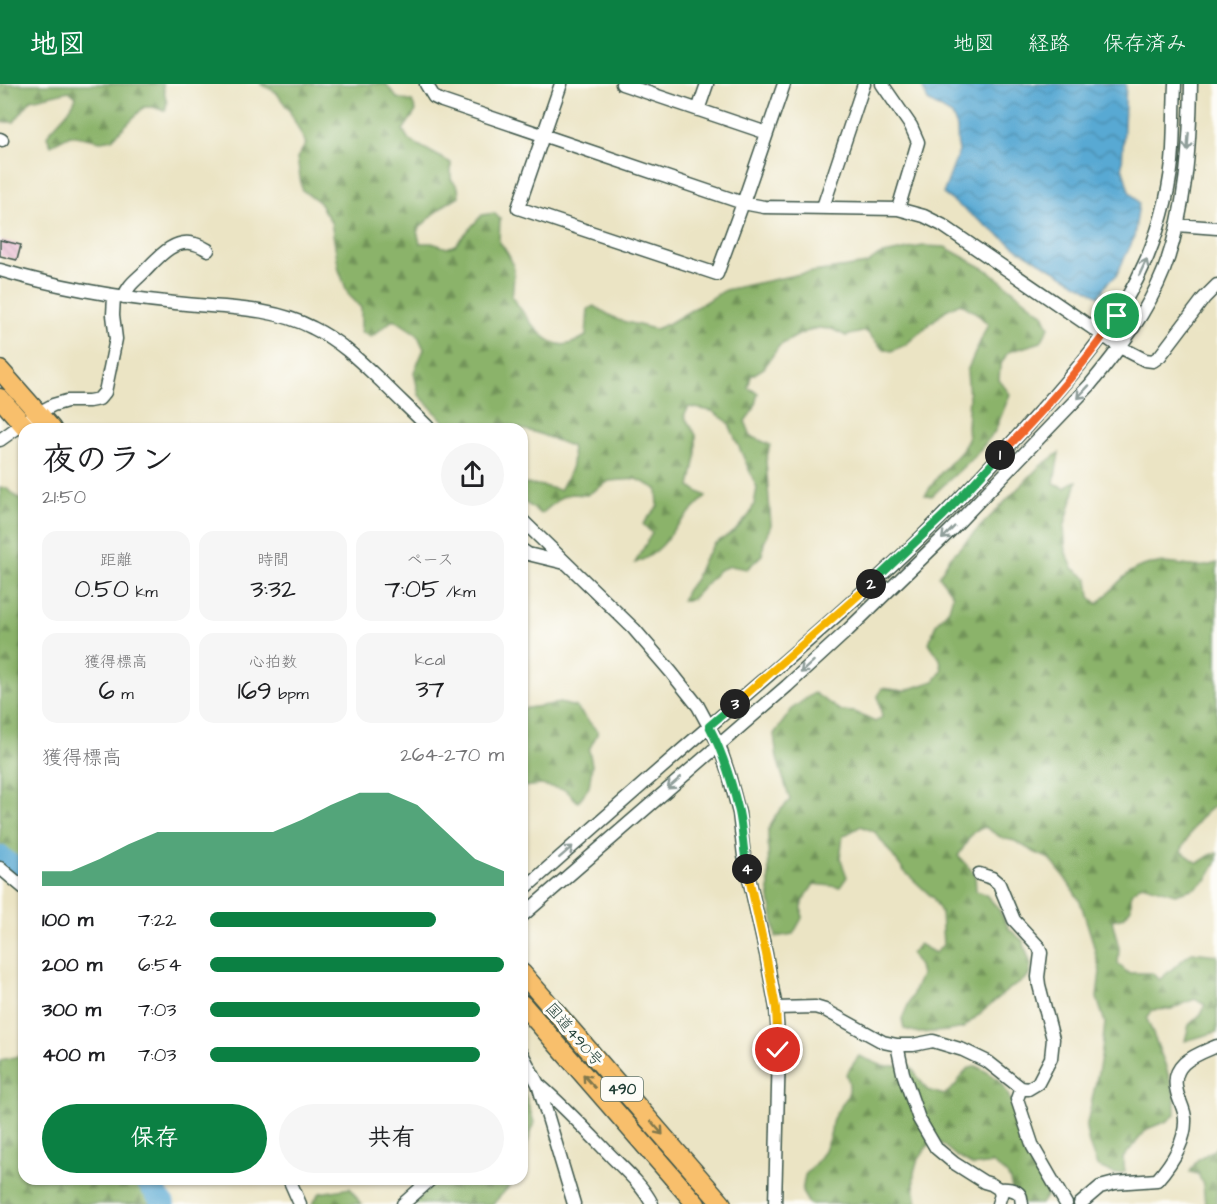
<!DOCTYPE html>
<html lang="ja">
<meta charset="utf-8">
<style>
:root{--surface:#fff;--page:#f6f6f6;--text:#202124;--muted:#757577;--accent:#0b8043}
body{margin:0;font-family:"Architects Daughter","Klee One",sans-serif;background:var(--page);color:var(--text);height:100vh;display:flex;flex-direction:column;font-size:22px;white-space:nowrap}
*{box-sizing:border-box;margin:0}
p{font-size:20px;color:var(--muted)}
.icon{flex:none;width:33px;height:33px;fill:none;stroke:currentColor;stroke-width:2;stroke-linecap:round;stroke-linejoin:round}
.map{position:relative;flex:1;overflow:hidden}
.side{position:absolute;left:18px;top:339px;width:510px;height:762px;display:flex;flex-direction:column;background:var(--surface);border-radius:18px;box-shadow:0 2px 4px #0004}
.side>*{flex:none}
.pin{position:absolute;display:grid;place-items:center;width:51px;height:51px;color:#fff;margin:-26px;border:3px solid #fff;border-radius:50%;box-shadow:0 2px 6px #0007}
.km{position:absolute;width:30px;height:30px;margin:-15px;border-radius:50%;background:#222;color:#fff;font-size:16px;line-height:30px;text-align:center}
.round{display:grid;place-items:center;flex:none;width:63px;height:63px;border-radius:32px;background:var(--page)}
.head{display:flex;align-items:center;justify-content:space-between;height:102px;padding:0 24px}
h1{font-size:33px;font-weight:600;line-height:45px}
.figures{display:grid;grid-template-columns:repeat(3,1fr);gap:9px;height:102px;padding:6px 24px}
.figures div{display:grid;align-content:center;border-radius:15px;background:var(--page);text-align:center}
.figures b{font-size:26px;font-weight:600}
.figures small{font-size:16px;font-weight:400}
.figures p{font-size:16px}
.chart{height:168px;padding:12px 24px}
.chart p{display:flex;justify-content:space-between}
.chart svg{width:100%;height:108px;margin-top:6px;fill:var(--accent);opacity:.7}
.action{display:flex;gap:12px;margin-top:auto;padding:12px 24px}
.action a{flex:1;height:69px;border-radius:36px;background:var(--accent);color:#fff;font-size:24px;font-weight:600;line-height:69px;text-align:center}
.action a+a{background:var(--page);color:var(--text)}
ul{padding:0 24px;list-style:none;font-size:20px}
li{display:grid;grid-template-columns:96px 72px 1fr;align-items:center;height:45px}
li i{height:15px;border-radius:8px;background:var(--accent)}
header{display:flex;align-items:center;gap:36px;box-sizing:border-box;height:84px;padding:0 30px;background:var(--accent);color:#fff}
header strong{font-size:28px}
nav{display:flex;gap:33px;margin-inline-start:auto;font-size:21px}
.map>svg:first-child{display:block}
.forest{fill:url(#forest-firs);stroke:#55784f;stroke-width:1.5}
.water{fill:url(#water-waves);stroke:#3c7384;stroke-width:1.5}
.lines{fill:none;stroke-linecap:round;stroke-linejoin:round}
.river{stroke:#58a9d3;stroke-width:22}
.building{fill:url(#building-back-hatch)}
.minor-casing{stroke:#3e564a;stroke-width:15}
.highway-casing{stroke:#3e564a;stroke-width:21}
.minor{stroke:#fff;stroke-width:12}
.highway{stroke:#f8bf6c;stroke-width:18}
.oneway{stroke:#8f9e9a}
.oneway2{stroke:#81784d}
.split-1-casing{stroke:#fff;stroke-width:12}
.split-2-casing{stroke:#fff;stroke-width:12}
.split-3-casing{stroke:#fff;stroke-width:12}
.split-4-casing{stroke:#fff;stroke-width:12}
.split-5-casing{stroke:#fff;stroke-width:12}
.split-1{stroke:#f0652b;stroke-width:8}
.split-2{stroke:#22a559;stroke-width:8}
.split-3{stroke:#f5b400;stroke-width:8}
.split-4{stroke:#22a559;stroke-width:8}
.split-5{stroke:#f5b400;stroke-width:8}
.labels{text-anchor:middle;stroke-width:6;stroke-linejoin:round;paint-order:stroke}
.shield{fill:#fdfcf7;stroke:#62766e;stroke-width:1.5}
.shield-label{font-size:15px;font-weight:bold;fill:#1f3d34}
.street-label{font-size:16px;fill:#1f3d34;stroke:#fdfcf7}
</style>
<header>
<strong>地図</strong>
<nav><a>地図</a><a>経路</a><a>保存済み</a></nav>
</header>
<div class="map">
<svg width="1217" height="1120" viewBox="0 0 1217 1120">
<defs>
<pattern id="forest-firs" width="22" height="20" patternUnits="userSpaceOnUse" patternTransform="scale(1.5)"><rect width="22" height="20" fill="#8bb36a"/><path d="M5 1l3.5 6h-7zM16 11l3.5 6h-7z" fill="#719358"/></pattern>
<pattern id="water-waves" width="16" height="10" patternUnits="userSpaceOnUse" patternTransform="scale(1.5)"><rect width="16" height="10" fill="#58a9d3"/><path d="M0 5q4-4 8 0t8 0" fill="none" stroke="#488bac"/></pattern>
<pattern id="building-back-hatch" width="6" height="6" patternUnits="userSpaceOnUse" patternTransform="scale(1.5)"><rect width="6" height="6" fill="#e7b2ce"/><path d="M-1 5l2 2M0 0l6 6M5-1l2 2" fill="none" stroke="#bb92a8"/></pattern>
</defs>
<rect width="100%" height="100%" fill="#fdfcf7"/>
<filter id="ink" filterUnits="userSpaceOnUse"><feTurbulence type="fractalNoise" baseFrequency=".0167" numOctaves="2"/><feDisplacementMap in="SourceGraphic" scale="12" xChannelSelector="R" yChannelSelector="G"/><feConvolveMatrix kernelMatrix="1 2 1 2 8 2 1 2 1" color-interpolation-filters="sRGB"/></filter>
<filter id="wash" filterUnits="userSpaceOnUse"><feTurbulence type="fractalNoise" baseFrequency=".008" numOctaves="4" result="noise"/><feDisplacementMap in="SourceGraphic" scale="24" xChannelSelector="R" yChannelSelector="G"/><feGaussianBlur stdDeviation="1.35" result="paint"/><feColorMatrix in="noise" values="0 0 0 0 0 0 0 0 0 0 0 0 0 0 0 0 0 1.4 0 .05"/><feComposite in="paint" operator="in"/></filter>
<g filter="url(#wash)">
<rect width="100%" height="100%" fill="#ebe4c4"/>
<path class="forest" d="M0,0H163V3L167,19L165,27L153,23H144L112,55L101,57L70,51L51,61L47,52C57,36 69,31 76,13L69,7L31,16L14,38H0Z
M260,0H386L397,14L412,18L416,27L403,46L409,56L451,79V95L458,103L459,112C442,121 430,133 417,147L420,159H432L447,164L455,161L482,131L494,129L500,135L499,157C517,181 515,184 512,213C524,229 545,266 568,260C574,259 581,255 586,252L588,225L594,222L618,236L655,245L668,240L725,206L800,190L867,180L879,171L923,162L945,163L987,186L1043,230L1049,243L1041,258L1008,268L1000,282L999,296L1010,310L995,347L976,371L932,412L925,411L939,391L959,370L968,356L967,342L969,313L967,287L988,240L975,228L960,219L946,226L905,261L891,267L882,264L866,247L846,252L832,245L817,244L800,250L779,262L764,284L751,292L748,304L758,309L754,325L745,337L751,352L770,361L766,377L771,441L764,459L762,471L747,485L730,482L719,486L692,515L682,517L686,507L695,495L703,476L714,460L734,448L750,430L754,420L757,404L728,338L712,327L689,323L684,332L696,351V373L690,403L706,412L673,446C666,461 650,474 635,479L652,449L643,440L658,422L657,405L637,395L609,397L587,411L572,410L563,412L541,430L522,416V400L538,401L560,406C569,390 576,381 571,362L537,349L502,340L494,345H451L419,311L414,288L424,265L417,250L394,235L371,253L361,248V224L348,210L339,186L331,138L318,117L302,106L297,74L306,60L289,26L276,8Z
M1059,369L1054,399L1065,404L1071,399L1077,397L1064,444L1066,469L1073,484L1088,495L1090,513L1098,520C1126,492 1132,475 1176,480C1192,482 1201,485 1217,479V721C1199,729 1190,750 1181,767L1198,779L1212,770L1217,769V777L1206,796L1195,804L1175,810L1142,800L1131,809V824L1124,833L1112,836L1119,864L1118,880L1128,889H1152L1159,896L1192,868L1217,871V948L1185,957L1189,941L1202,929L1205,921L1195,915L1171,925L1152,926L1147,935L1165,980L1175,1013V1031L1167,1037L1147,1045L1123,1074L1125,1088L1115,1090L1097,1082L1089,1060L1086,1044L1101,974L1105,939L1097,914L1100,887L1092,855L1080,817L1065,794L1050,775L1034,768L1015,757L1002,754L985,743L973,748L958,772L975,790L976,807L986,811L998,824L1009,845L1023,857L1031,881L1029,891L1020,899L1009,905L963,944L948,947L919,949L904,945L902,935L921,891L919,882L911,870L919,860L935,869L943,861L941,828L933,814L904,787L875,748L861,742L843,752L840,774L847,793L840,803L814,800L802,818V834L793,850L776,853L769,808L768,747L776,731L790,716L777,674L774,650L793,624L814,609L841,627L854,628L875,638L882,633L878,612L882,604L904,607L934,597L942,587L940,575L929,559L936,540L949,525L953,511L939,492L949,475L982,441L1039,383Z
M0,404H6L24,419V781L0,760Z
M560,619L576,623L598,648L589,666L592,681L589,703L578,718L566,706L541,701L522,703V625Z
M24,971V1095H129L146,1111L152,1120H0V976Z
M859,972L883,982H910L927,1006L944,1011L955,1002L967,985L977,982L998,995L1007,1008L1016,1029L1020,1047L1047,1111L1041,1120H1022L1013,1115C1011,1093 1010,1091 992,1079L973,1082L956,1072L937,1056C927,1061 926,1064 920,1073C910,1089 914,1102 917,1120H809L802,1108L805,1091C818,1078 827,1065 831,1047C832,1042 831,1037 834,1033C843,1016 855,1011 846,990Z
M522,1001L534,1038L522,1078Z
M1217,1062V1120H1205L1203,1101L1198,1090L1190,1088L1197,1076L1214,1066Z
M435,1095H516L493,1120H410L421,1113Z
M350,1104L361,1120H312L320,1109Z"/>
<path class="water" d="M921,0H1126L1122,82L1129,107L1139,119L1134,154L1116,192L1108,198L1099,212L1021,167L943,110L958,70L957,44L952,31L928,17Z"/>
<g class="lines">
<path class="river" d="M0,772L24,791
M145,1095L164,1120"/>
</g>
<g id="blocks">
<path class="building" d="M0,156L21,161L17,176L0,172Z"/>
</g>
</g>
<g filter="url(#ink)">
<use href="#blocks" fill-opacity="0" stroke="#3e564a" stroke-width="1.5"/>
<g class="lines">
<g class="minor-casing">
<path id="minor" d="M426,0L434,13L442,17L743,119L764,123L898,125L924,132L942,141L1120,263L1145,276L1153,277L1160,272L1204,214L1217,201
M561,0L518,124L717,190L743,119L784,0
M622,0L767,49
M882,0L911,42L918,58L898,125
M698,26L707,0
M0,55L2,56
M823,123L864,0
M1177,141L1217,144
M0,186C57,203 116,213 175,219C221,224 271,222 313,244C340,257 360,277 381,297C397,313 414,329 430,345
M124,213C128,201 135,197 144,188C157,175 174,153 195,160C200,161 204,164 208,166
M0,356L38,329L53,321L67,317H89L99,315L105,308L116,255L113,231L114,212
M522,436L634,545L671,588L698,622L719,661L729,691L739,729L744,772L766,870L776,924L779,966L775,1120
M522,466L528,470L565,479
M0,784L24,804
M522,807C585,751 648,695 712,640C773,587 835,535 894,479C940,436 983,391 1025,344C1073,290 1118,242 1147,174C1161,140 1171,102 1173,65C1174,43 1174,22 1175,0
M522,832L787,602L848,546L951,446L1089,302C1118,267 1147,229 1164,186C1186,127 1190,63 1191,0
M776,924L815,923L825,926L883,958L897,961H913L933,957L963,966L988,978L1021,1004L1028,1005L1038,999L1051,974L1053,955L1039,901L1038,893L1041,869L1039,863L1014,836L999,800L992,794L979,790
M897,961L903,989L919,1035L936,1064L954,1079L984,1098L991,1100L999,1105L1001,1111L998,1120
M522,970L538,1000L574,1120
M538,1000C565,1023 588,1048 612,1073C626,1087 643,1102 652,1120
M1021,1004L1017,1015L1033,1063L1066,1120
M289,1095L300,1120
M999,1105C1005,1104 1016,1105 1020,1111C1022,1114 1021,1117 1022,1120
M403,1120L431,1095
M1080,1120L1100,1103L1115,1099L1157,1096C1171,1080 1186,1058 1185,1035C1185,1026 1179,1017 1177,1008C1169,979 1196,971 1217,962"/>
</g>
<g class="highway-casing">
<path id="highway" d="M0,286L52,345
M0,314L27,345
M522,889L722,1120
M522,920L696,1120"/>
</g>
<use href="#minor" class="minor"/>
<use href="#highway" class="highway"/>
</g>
<defs><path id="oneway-shaft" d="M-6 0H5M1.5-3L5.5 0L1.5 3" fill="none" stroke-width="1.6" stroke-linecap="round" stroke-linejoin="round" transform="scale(1.5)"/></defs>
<g class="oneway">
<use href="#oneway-shaft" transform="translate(1188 58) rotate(94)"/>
<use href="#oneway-shaft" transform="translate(1143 183) rotate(-65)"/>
<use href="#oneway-shaft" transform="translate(1083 308) rotate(133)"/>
<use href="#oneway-shaft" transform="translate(948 449) rotate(135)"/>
<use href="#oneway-shaft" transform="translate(807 583) rotate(138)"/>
<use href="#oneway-shaft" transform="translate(674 699) rotate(139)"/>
<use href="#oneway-shaft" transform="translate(566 768) rotate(-41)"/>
</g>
<g class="oneway2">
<use href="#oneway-shaft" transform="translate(589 997) rotate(-131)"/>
<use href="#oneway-shaft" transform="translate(657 1044) rotate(49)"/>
</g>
</g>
<g class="lines" filter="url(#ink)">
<g class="split-1-casing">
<path id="split-1" d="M1000,371C1042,328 1084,282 1117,232"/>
</g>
<g class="split-2-casing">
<path id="split-2" d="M871,500L944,431L1000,371"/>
</g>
<g class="split-3-casing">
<path id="split-3" d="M735,620L871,500"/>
</g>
<g class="split-4-casing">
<path id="split-4" d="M735,620L709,642C723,669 732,698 739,728C743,747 743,766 747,785"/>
</g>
<g class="split-5-casing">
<path id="split-5" d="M747,785L766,870L776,924L778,966"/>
</g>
<use href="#split-1" class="split-1"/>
<use href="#split-2" class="split-2"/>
<use href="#split-3" class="split-3"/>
<use href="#split-4" class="split-4"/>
<use href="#split-5" class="split-5"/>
</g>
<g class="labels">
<rect class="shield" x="601" y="993" width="42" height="24" rx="4.5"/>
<g class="shield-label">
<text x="622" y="1010">490</text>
</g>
<g class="street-label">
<text transform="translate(575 950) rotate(49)" y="6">国道490号</text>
</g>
</g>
</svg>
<div class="pin" style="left:1117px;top:232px;background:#1e9e55"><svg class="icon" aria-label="arrive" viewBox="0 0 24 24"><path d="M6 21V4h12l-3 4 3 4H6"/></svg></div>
<div class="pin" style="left:778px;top:966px;background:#d93025"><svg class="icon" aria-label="check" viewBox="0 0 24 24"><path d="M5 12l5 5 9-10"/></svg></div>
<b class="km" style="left:1000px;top:371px">1</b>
<b class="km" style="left:871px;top:500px">2</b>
<b class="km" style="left:735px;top:620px">3</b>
<b class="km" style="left:747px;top:785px">4</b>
<section class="side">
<div class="head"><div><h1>夜のラン</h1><p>21:50</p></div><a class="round"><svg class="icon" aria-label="share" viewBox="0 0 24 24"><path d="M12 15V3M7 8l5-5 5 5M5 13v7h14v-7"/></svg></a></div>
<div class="figures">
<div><p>距離</p><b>0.50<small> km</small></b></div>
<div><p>時間</p><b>3:32</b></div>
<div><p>ペース</p><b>7:05<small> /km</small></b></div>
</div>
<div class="figures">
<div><p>獲得標高</p><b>6<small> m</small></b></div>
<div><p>心拍数</p><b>169<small> bpm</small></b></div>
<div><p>kcal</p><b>37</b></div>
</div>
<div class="chart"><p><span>獲得標高</span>264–270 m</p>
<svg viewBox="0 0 160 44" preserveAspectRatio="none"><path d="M0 44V38L10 38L20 33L30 27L40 22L50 22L60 22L70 22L80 22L90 17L100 11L110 6L120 6L130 11L140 22L150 33L160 38V44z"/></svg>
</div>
<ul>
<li><b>100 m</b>7:22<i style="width:77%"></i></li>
<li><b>200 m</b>6:54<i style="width:100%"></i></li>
<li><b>300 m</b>7:03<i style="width:92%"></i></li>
<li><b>400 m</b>7:03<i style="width:92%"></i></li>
</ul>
<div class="action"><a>保存</a><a>共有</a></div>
</section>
</div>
